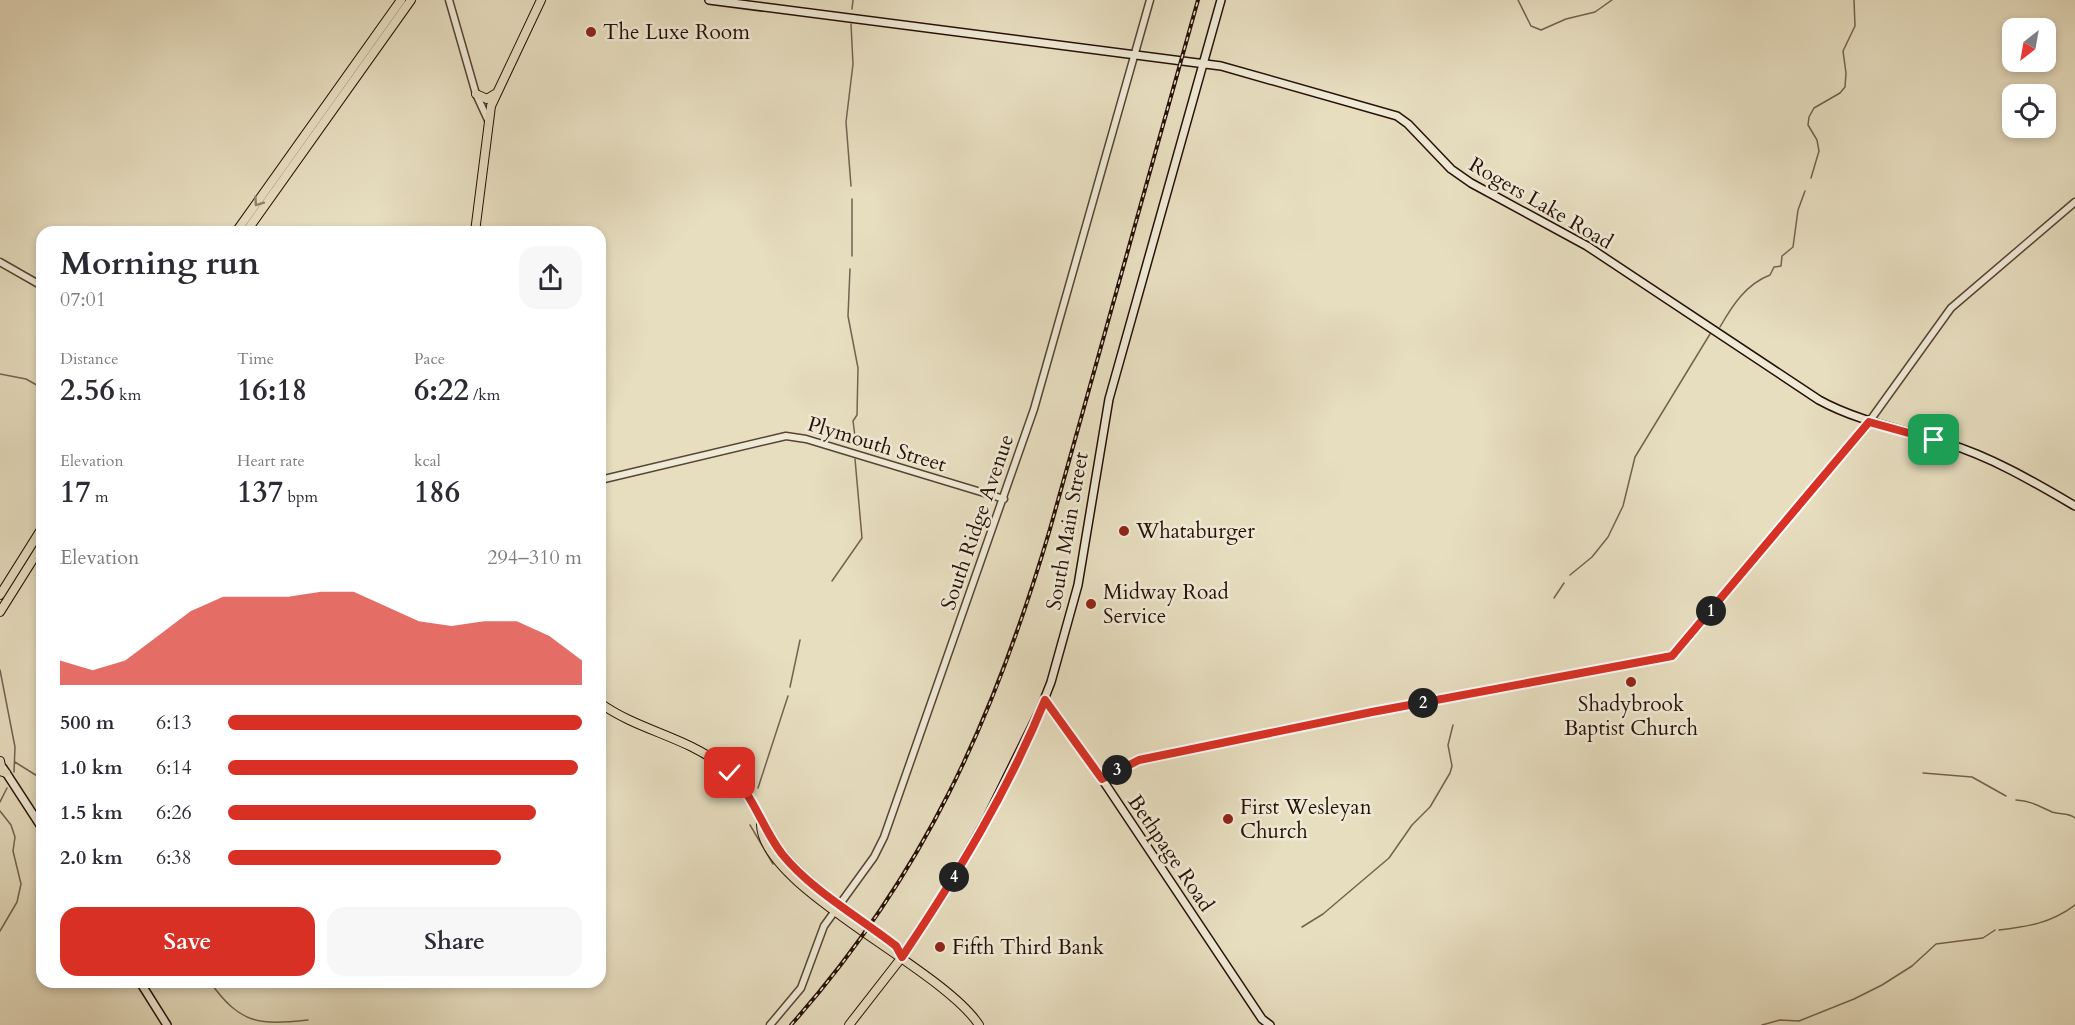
<!DOCTYPE html>
<meta charset="utf-8">
<style>
:root{--surface:#fff;--page:#f7f7f7;--text:#2b2b33;--muted:#7c7c81;--accent:#d93025}
body{margin:0;font-family:Cardo,serif;background:var(--page);color:var(--text);height:100vh;display:flex;flex-direction:column;font-size:22px;white-space:nowrap}
*{box-sizing:border-box;margin:0}
p{font-size:20px;color:var(--muted)}
.icon{flex:none;width:33px;height:33px;fill:none;stroke:currentColor;stroke-width:2;stroke-linecap:round;stroke-linejoin:round}
.map{position:relative;flex:1;overflow:hidden}
.details{position:absolute;left:36px;top:226px;width:570px;height:762px;display:flex;flex-direction:column;background:var(--surface);border-radius:18px;box-shadow:0 3px 9px #0003}
.details>*{flex:none}
.needle{width:39px;rotate:211deg}
.controls{position:absolute;left:2002px;top:18px;display:grid;gap:12px}
.controls a{display:grid;place-items:center;width:54px;height:54px;border-radius:12px;background:var(--surface);box-shadow:0 3px 9px #0003;font-size:30px}
.pin{position:absolute;display:grid;place-items:center;width:51px;height:51px;color:#fff;margin:-26px;border-radius:12px;box-shadow:0 3px 9px #0006}
.km{position:absolute;width:30px;height:30px;margin:-15px;border-radius:50%;background:#222;color:#fff;font-size:16px;line-height:30px;text-align:center}
.round{display:grid;place-items:center;flex:none;width:63px;height:63px;border-radius:18px;background:var(--page)}
.headline{display:flex;align-items:center;justify-content:space-between;height:102px;padding:0 24px}
h1{font-size:33px;font-weight:700;line-height:45px}
.stats{display:grid;grid-template-columns:repeat(3,1fr);gap:9px;height:102px;padding:6px 24px}
.stats div{display:grid;align-content:center}
.stats b{font-size:30px;font-weight:700}
.stats small{font-size:16px;font-weight:400}
.stats p{font-size:16px}
.chart{height:168px;padding:12px 24px}
.chart p{display:flex;justify-content:space-between}
.chart svg{width:100%;height:108px;margin-top:6px;fill:var(--accent);opacity:.7}
.action{display:flex;gap:12px;margin-top:auto;padding:12px 24px}
.action a{flex:1;height:69px;border-radius:18px;background:var(--accent);color:#fff;font-size:24px;font-weight:700;line-height:69px;text-align:center}
.action a+a{background:var(--page);color:var(--text)}
ul{padding:0 24px;list-style:none;font-size:20px}
li{display:grid;grid-template-columns:96px 72px 1fr;align-items:center;height:45px}
li i{height:15px;border-radius:8px;background:var(--accent)}
.map>svg:first-child{display:block}
.lines{fill:none;stroke-linecap:round;stroke-linejoin:round}
.stream{stroke:#736250;stroke-width:1.5}
.tertiary-casing{stroke:#574434;stroke-width:9}
.secondary-casing{stroke:#271006;stroke-width:10}
.primary-casing{stroke:#271006;stroke-width:10}
.tertiary{stroke:#efead6;stroke-width:6}
.secondary{stroke:#efead6;stroke-width:7}
.primary{stroke:#e7dec0;stroke-width:8}
.rail-casing{stroke:#271006;stroke-width:4}
.rail{stroke:#efead6;stroke-width:1.5;stroke-dasharray:4.5;stroke-linecap:butt}
.oneway{stroke:#91816c}
.route-casing{stroke:#fff;stroke-width:12}
.route{stroke:#d93025;stroke-width:8}
.poi-dot{fill:#8f2418;stroke:#efead6;stroke-width:2}
.labels{text-anchor:middle;stroke-width:5;stroke-linejoin:round;paint-order:stroke}
.poi-label{font-size:21px;fill:#271006;stroke:#efead6;text-anchor:start}
.street-label{font-size:21px;fill:#271006;stroke:#efead6}
</style>
<div class="map">
<svg width="2075" height="1025" viewBox="0 0 2075 1025">
<rect width="100%" height="100%" fill="#e7dec0"/>
<filter id="stains"><feTurbulence type="fractalNoise" baseFrequency=".00333" numOctaves="4"/><feColorMatrix values="0 0 0 0 .2 0 0 0 0 .09 0 0 0 0 .02 0 0 0 .5 -.17"/></filter>
<radialGradient id="worn" r=".72"><stop offset=".6" stop-color="#630" stop-opacity="0"/><stop offset="1" stop-color="#630" stop-opacity=".3"/></radialGradient>
<g class="lines">
<path class="stream" d="M1518,0L1531,26L1541,30L1566,19L1595,12L1612,0
M852,9L853,0
M851,24L853,64L846,122L851,186
M1811,178L1819,151L1817,140L1808,125L1809,117L1814,108L1840,93L1845,87L1846,73L1843,51L1855,26L1854,0
M852,199V256
M850,269L848,316L858,368L857,415L853,421L856,444
M1720,327C1732,306 1746,284 1770,275L1774,267L1781,266L1782,256L1793,247L1798,210L1805,191
M0,374L26,379L42,388
M1570,575L1592,557L1608,537L1623,506L1635,457L1710,334
M832,581L862,538L855,459
M1554,598L1564,583
M0,670L15,747L14,772
M790,687L800,640
M15,762L42,779
M1923,773L1972,777L2006,796
M758,788L788,696
M2016,800C2031,801 2039,806 2052,812C2061,815 2068,812 2075,818
M0,802L7,788
M0,811L11,825L15,837L13,851L21,884L17,902L0,931
M750,825L773,864
M1302,927L1323,914L1389,858L1412,825L1430,807L1450,773L1452,766L1448,745L1453,725
M1999,930C2027,927 2051,923 2075,905
M210,982C241,1025 259,1025 308,1020
M1762,1025L1780,1020L1799,1021L1854,999L1882,985L1912,966L1936,944L1983,938L1995,930"/>
<g class="tertiary-casing">
<path id="tertiary" d="M449,0L476,94L488,120
M0,262L42,286
M600,480L786,436L806,439L1004,499
M1102,779L1139,760L1372,713L1672,656L1861,433L1951,308L2075,202
M770,1025L801,988L824,926L874,857L884,837L1034,409L1150,0"/>
</g>
<g class="secondary-casing">
<path id="secondary" d="M709,0L1221,66L1397,116L1408,124L1451,169L1471,183L1587,246L1819,400C1859,422 1903,429 1946,443C1992,457 2034,482 2075,506
M1045,700L1102,779L1262,1019L1270,1025
M3,768L42,828
M902,957L949,885L987,818L1040,710L1051,682L1078,585L1109,399L1221,0
M140,982L167,1025"/>
</g>
<g class="primary-casing">
<path id="primary" d="M476,94L487,99L495,94
M236,232L401,0
M246,232L411,0
M475,232L491,106L541,0
M0,595L42,528
M0,612L42,545
M600,703C637,730 686,737 721,765C752,789 759,826 783,854C813,891 859,916 896,946L902,957
M0,761L1,766
M0,771L6,773
M761,823C759,887 942,967 979,1025
M849,1025L902,957"/>
</g>
<use href="#tertiary" class="tertiary"/>
<use href="#secondary" class="secondary"/>
<use href="#primary" class="primary"/>
<g class="rail-casing">
<path id="rail" d="M791,1025C924,875 994,719 1050,529L1198,0"/>
</g>
<use href="#rail" class="rail"/>
</g>
<defs><path id="oneway-chevron" d="M-2-3.5L2.5 0L-2 3.5" fill="none" stroke-width="1.6" stroke-linecap="round" stroke-linejoin="round" transform="scale(1.5)"/></defs>
<use class="oneway" href="#oneway-chevron" transform="translate(258 202) rotate(126)"/>
<g class="lines">
<g class="route-casing">
<path id="route" d="M730,773C754,796 762,828 782,854C812,891 859,917 896,946L902,957C957,875 1008,791 1045,700L1102,779L1139,760L1372,712L1672,656L1869,422L1934,440"/>
</g>
<use href="#route" class="route"/>
</g>
<g class="poi-dot">
<circle cx="591" cy="32" r="6"/>
<circle cx="1124" cy="531" r="6"/>
<circle cx="1091" cy="604" r="6"/>
<circle cx="1631" cy="682" r="6"/>
<circle cx="1228" cy="819" r="6"/>
<circle cx="940" cy="947" r="6"/>
</g>
<g class="labels">
<g class="poi-label">
<text x="603" y="39">The Luxe Room</text>
<text x="1136" y="538">Whataburger</text>
<text x="1103" y="599">Midway Road<tspan x="1103" dy="24">Service</tspan></text>
<text x="1631" y="711" text-anchor="middle">Shadybrook<tspan x="1631" dy="24">Baptist Church</tspan></text>
<text x="1240" y="814">First Wesleyan<tspan x="1240" dy="24">Church</tspan></text>
<text x="952" y="954">Fifth Third Bank</text>
</g>
<g class="street-label">
<text transform="translate(1541 203) rotate(30)" y="7">Rogers Lake Road</text>
<text transform="translate(877 444) rotate(17)" y="7">Plymouth Street</text>
<text transform="translate(977 522) rotate(-71)" y="7">South Ridge Avenue</text>
<text transform="translate(1067 531) rotate(-80)" y="7">South Main Street</text>
<text transform="translate(1171 853) rotate(56)" y="7">Bethpage Road</text>
</g>
</g>
<rect width="100%" height="100%" filter="url(#stains)"/>
<rect width="100%" height="100%" fill="url(#worn)"/>
</svg>
<div class="controls">
<a><svg class="needle" viewBox="-14 -14 28 28"><path d="M0-13l5 13h-10z" fill="#e53935"/><path d="M0 13l5-13h-10z" fill="#7c7c81"/></svg></a>
<a><svg class="icon" aria-label="locate" viewBox="0 0 24 24"><circle cx="12" cy="12" r="6"/><path d="M12 2v4M12 18v4M2 12h4M18 12h4"/></svg></a>
</div>
<div class="pin" style="left:1934px;top:440px;background:#1e9e55"><svg class="icon" aria-label="arrive" viewBox="0 0 24 24"><path d="M6 21V4h12l-3 4 3 4H6"/></svg></div>
<div class="pin" style="left:730px;top:773px;background:#d93025"><svg class="icon" aria-label="check" viewBox="0 0 24 24"><path d="M5 12l5 5 9-10"/></svg></div>
<b class="km" style="left:1711px;top:611px">1</b>
<b class="km" style="left:1423px;top:703px">2</b>
<b class="km" style="left:1117px;top:770px">3</b>
<b class="km" style="left:954px;top:877px">4</b>
<section class="details">
<div class="headline"><div><h1>Morning run</h1><p>07:01</p></div><a class="round"><svg class="icon" aria-label="share" viewBox="0 0 24 24"><path d="M12 15V3M7 8l5-5 5 5M5 13v7h14v-7"/></svg></a></div>
<div class="stats">
<div><p>Distance</p><b>2.56<small> km</small></b></div>
<div><p>Time</p><b>16:18</b></div>
<div><p>Pace</p><b>6:22<small> /km</small></b></div>
</div>
<div class="stats">
<div><p>Elevation</p><b>17<small> m</small></b></div>
<div><p>Heart rate</p><b>137<small> bpm</small></b></div>
<div><p>kcal</p><b>186</b></div>
</div>
<div class="chart"><p><span>Elevation</span>294–310 m</p>
<svg viewBox="0 0 160 44" preserveAspectRatio="none"><path d="M0 44V34L10 38L20 34L30 24L40 14L50 8L60 8L70 8L80 6L90 6L100 12L110 18L120 20L130 18L140 18L150 24L160 34V44z"/></svg>
</div>
<ul>
<li><b>500 m</b>6:13<i style="width:100%"></i></li>
<li><b>1.0 km</b>6:14<i style="width:99%"></i></li>
<li><b>1.5 km</b>6:26<i style="width:87%"></i></li>
<li><b>2.0 km</b>6:38<i style="width:77%"></i></li>
</ul>
<div class="action"><a>Save</a><a>Share</a></div>
</section>
</div>
